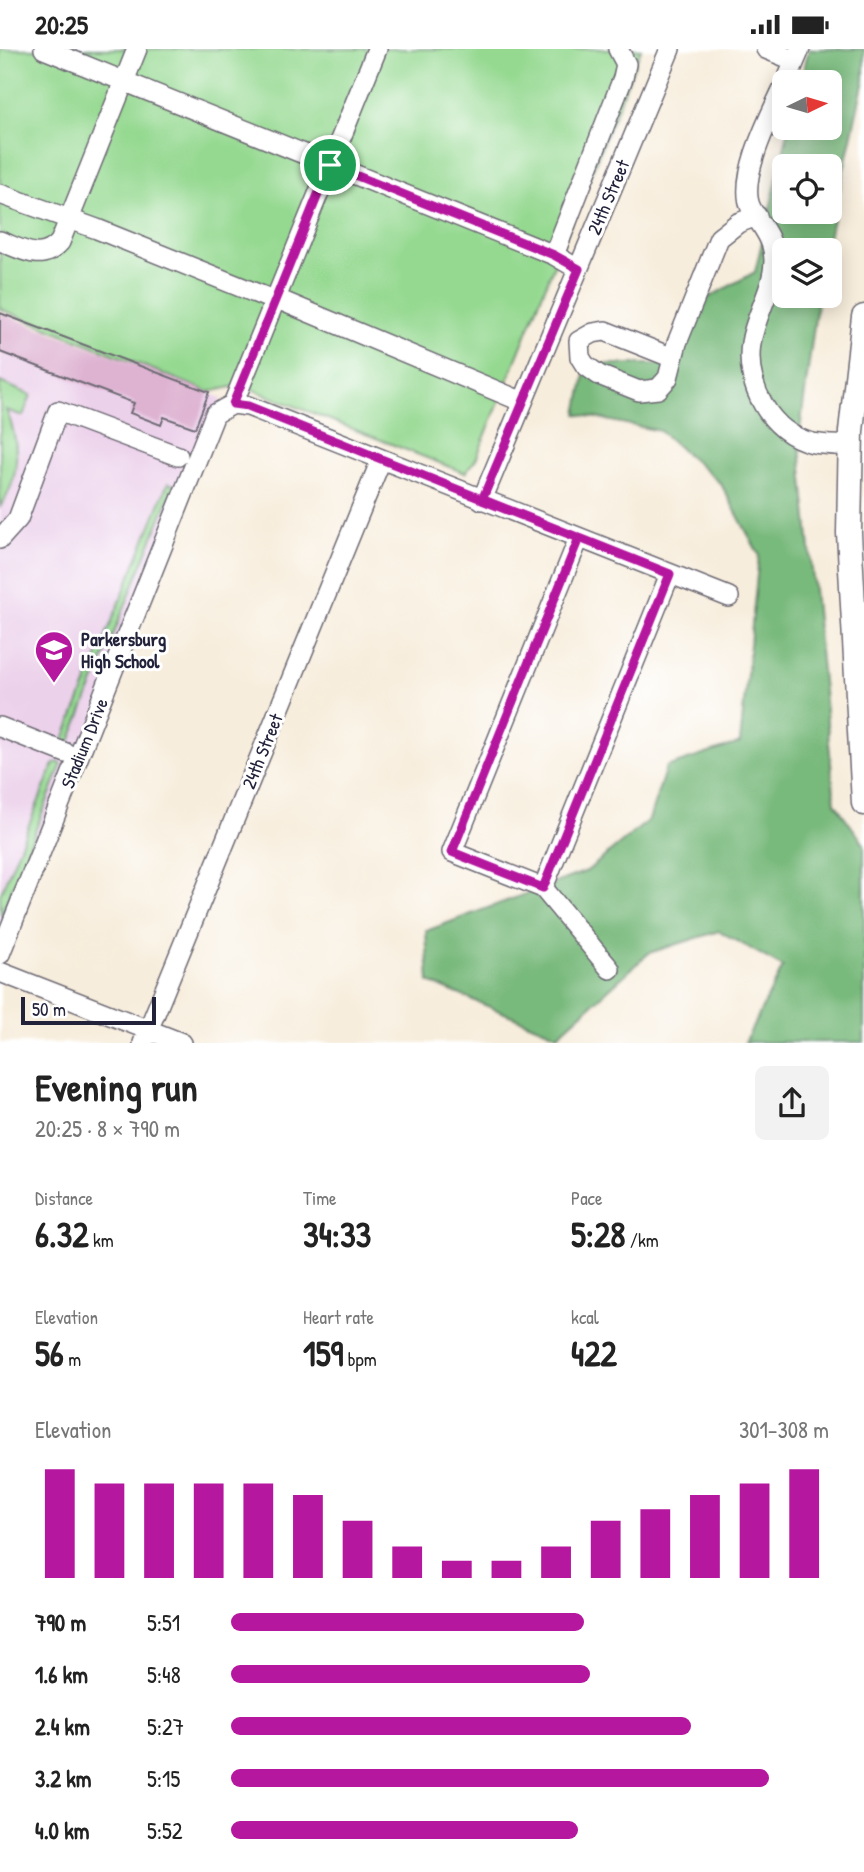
<!DOCTYPE html>
<meta charset="utf-8">
<style>
:root{--surface:#fff;--page:#f2f2f2;--text:#222;--muted:#767676;--accent:#b5179e}
body{margin:0;font-family:"Patrick Hand",sans-serif;background:var(--page);color:var(--text);height:100vh;display:flex;flex-direction:column;font-size:26px;white-space:nowrap}
*{box-sizing:border-box;margin:0}
p{font-size:23px;color:var(--muted)}
.icon{flex:none;width:38px;height:38px;fill:none;stroke:currentColor;stroke-width:2;stroke-linecap:round;stroke-linejoin:round}
.map{position:relative;height:994px;overflow:hidden}
.side{display:flex;flex-direction:column;background:var(--surface);flex:1}
.side>*{flex:none}
.needle{width:46px;rotate:85deg}
.fabs{position:absolute;left:772px;top:21px;display:grid;gap:14px}
.fabs a{display:grid;place-items:center;width:70px;height:70px;border-radius:10px;background:var(--surface);box-shadow:0 4px 18px #0003;font-size:35px}
.scale{position:absolute;left:21px;bottom:18px;width:135px;box-sizing:border-box;padding-left:7px;border:4px solid #22223b;border-top:0;font-size:19px;line-height:24px;white-space:nowrap;color:#22223b;-webkit-text-stroke:5px #fff;paint-order:stroke}
.pin{position:absolute;display:grid;place-items:center;width:60px;height:60px;color:#fff;margin:-30px;border:4px solid #fff;border-radius:50%;box-shadow:0 2px 7px #0007}
.round{display:grid;place-items:center;flex:none;width:74px;height:74px;border-radius:10px;background:var(--page)}
.head{display:flex;align-items:center;justify-content:space-between;height:119px;padding:0 35px}
h1{font-size:38px;font-weight:700;line-height:52px}
.stats{display:grid;grid-template-columns:repeat(3,1fr);gap:10px;height:119px;padding:7px 35px}
.stats div{display:grid;align-content:center}
.stats b{font-size:35px;font-weight:700}
.stats small{font-size:19px;font-weight:400}
.stats p{font-size:19px}
.chart{height:196px;padding:14px 35px}
.chart p{display:flex;justify-content:space-between}
.chart svg{width:100%;height:126px;margin-top:7px;stroke:var(--accent);stroke-width:6}
ul{padding:0 35px;list-style:none;font-size:23px}
li{display:grid;grid-template-columns:112px 84px 1fr;align-items:center;height:52px}
li i{height:18px;border-radius:9px;background:var(--accent)}
.status{display:flex;justify-content:space-between;align-items:center;height:49px;padding:0 35px;background:var(--surface);direction:ltr}
.status svg{height:19px;fill:currentColor}
.map>svg:first-child{display:block}
.built{fill:#ecd1eb}
.green{fill:#95d991;stroke:#5c7e66;stroke-width:2}
.forest{fill:#78b97b;stroke:#4d6e5b;stroke-width:2;fill-rule:evenodd}
.building{fill:#deb3d2}
.lines{fill:none;stroke-linecap:round;stroke-linejoin:round}
.minor-casing{stroke:#6d6973;stroke-width:22}
.major-casing{stroke:#6d6973;stroke-width:27}
.minor{stroke:#fff;stroke-width:19}
.major{stroke:#fff;stroke-width:24}
.route-casing{stroke:#fff;stroke-width:14}
.route{stroke:#b5179e;stroke-width:9}
.labels{text-anchor:middle;stroke-width:6;stroke-linejoin:round;paint-order:stroke}
.street-label{font-size:19px;fill:#22223b;stroke:#fff}
.poi-label{font-size:19px;font-weight:bold;fill:#22223b;stroke:#fff;text-anchor:start}
</style>
<div class="status"><b>20:25</b><svg viewBox="0 0 49 12"><path d="M0 12V9h3v3zM5 12V6h3v6zM10 12V3h3v9zM15 12V0h3v12zM26 1h20v11H26zM47 4h2v5h-2z"/></svg></div>
<div class="map">
<svg width="864" height="994" viewBox="0 0 864 994">
<rect width="100%" height="100%" fill="#fff"/>
<filter id="ink" filterUnits="userSpaceOnUse"><feTurbulence type="fractalNoise" baseFrequency=".0143" numOctaves="2"/><feDisplacementMap in="SourceGraphic" scale="14" xChannelSelector="R" yChannelSelector="G"/><feConvolveMatrix kernelMatrix="1 2 1 2 8 2 1 2 1" color-interpolation-filters="sRGB"/></filter>
<filter id="wash" filterUnits="userSpaceOnUse"><feTurbulence type="fractalNoise" baseFrequency=".00686" numOctaves="4" result="noise"/><feDisplacementMap in="SourceGraphic" scale="28" xChannelSelector="R" yChannelSelector="G"/><feGaussianBlur stdDeviation="1.57" result="paint"/><feColorMatrix in="noise" values="0 0 0 0 0 0 0 0 0 0 0 0 0 0 0 0 0 1.4 0 .05"/><feComposite in="paint" operator="in"/></filter>
<g filter="url(#wash)">
<rect width="100%" height="100%" fill="#f7eddc"/>
<path class="built" d="M0,264L222,349L0,905Z"/>
<path class="green" d="M0,0H641L476,410L465,424L241,336L209,343L0,260Z
M0,333L31,346L23,367L6,361C20,392 21,429 0,458Z
M168,434L174,436L69,695L64,690Z
M58,713L62,715L1,867L0,846L54,715Z"/>
<path class="forest" d="M809,0H864V31L826,201H784V247H818L799,388L835,754L864,795V993H745L783,918L719,882L649,904L558,986L429,933L426,882L587,822L649,771L666,718L740,694L759,506L721,435L660,382L577,365L587,315H663L695,256L755,223L789,79H830V33H800ZM784,117H830V163H784Z"/>
<g id="blocks">
<path class="building" d="M0,264L209,343L195,379L164,368L161,376L130,364L134,354L0,303Z"/>
</g>
</g>
<g filter="url(#ink)">
<use href="#blocks" fill-opacity="0" stroke="#6d6973" stroke-width="2"/>
<g class="lines">
<g class="minor-casing">
<path id="minor" d="M44,0L554,206L578,220
M766,0L793,11
M786,33L800,0
M784,37C771,65 737,130 751,159C760,177 774,188 774,211C774,240 755,266 751,294C745,335 769,384 813,394C825,396 838,396 851,397
M0,145L97,180L268,249H275L523,353
M0,192C23,201 42,214 60,193L137,0
M554,206L623,29L626,15L618,0
M673,309L605,282L593,284L579,292L580,308L585,316L599,326L639,342L658,340L668,329L677,294L719,189L738,174L757,167
M233,355L377,0
M482,451L670,0
M579,489L452,803L543,839L610,920
M0,490L18,470L58,362L178,407
M0,678L66,704
M543,839L670,525
M0,905L215,365L233,355L248,357L729,548
M0,923L182,994
M143,994L381,411"/>
</g>
<g class="major-casing">
<path id="major" d="M864,268L851,382L849,484L864,754"/>
</g>
<use href="#minor" class="minor"/>
<use href="#major" class="major"/>
</g>
</g>
<g class="lines" filter="url(#ink)">
<g class="route-casing">
<path id="route" d="M330,116L233,355L248,357C388,414 529,469 670,525L543,839L452,803L579,489L482,451L579,220L554,206L330,116"/>
</g>
<use href="#route" class="route"/>
</g>
<defs>
<g id="school-pin" transform="scale(2.0125)"><path d="M0 17L-7.5 6A9.5 9.5 0 1 1 7.5 6Z" fill="#b5179e" stroke="#fff"/><path d="M0-5L7-2L0 1L-7-2ZM-4 1L0 2.5L4 1V4Q0 6-4 4Z" fill="#fff"/></g>
</defs>
<g fill-rule="evenodd">
<use href="#school-pin" x="54" y="601"/>
</g>
<g class="labels">
<g class="street-label">
<text transform="translate(608 148) rotate(-67)" y="7">24th Street</text>
<text transform="translate(84 694) rotate(-68)" y="7">Stadium Drive</text>
<text transform="translate(262 702) rotate(-68)" y="7">24th Street</text>
</g>
<g class="poi-label">
<text x="81" y="597">Parkersburg<tspan x="81" dy="22">High School</tspan></text>
</g>
</g>
</svg>
<div class="fabs">
<a><svg class="needle" viewBox="-14 -14 28 28"><path d="M0-13l5 13h-10z" fill="#e53935"/><path d="M0 13l5-13h-10z" fill="#767676"/></svg></a>
<a><svg class="icon" aria-label="locate" viewBox="0 0 24 24"><circle cx="12" cy="12" r="6"/><path d="M12 2v4M12 18v4M2 12h4M18 12h4"/></svg></a>
<a><svg class="icon" aria-label="layers" viewBox="0 0 24 24"><path d="M12 4l9 5-9 5-9-5zM3 14l9 5 9-5"/></svg></a>
</div>
<div class="scale">50 m</div>
<div class="pin" style="left:330px;top:116px;background:#1e9e55"><svg class="icon" aria-label="arrive" viewBox="0 0 24 24"><path d="M6 21V4h12l-3 4 3 4H6"/></svg></div>
</div>
<section class="side">
<div class="head"><div><h1>Evening run</h1><p>20:25 · 8 × 790 m</p></div><a class="round"><svg class="icon" aria-label="share" viewBox="0 0 24 24"><path d="M12 15V3M7 8l5-5 5 5M5 13v7h14v-7"/></svg></a></div>
<div class="stats">
<div><p>Distance</p><b>6.32<small> km</small></b></div>
<div><p>Time</p><b>34:33</b></div>
<div><p>Pace</p><b>5:28<small> /km</small></b></div>
</div>
<div class="stats">
<div><p>Elevation</p><b>56<small> m</small></b></div>
<div><p>Heart rate</p><b>159<small> bpm</small></b></div>
<div><p>kcal</p><b>422</b></div>
</div>
<div class="chart"><p><span>Elevation</span>301–308 m</p>
<svg viewBox="0 0 160 44" preserveAspectRatio="none"><path d="M5 44V6M15 44V11M25 44V11M35 44V11M45 44V11M55 44V15M65 44V24M75 44V33M85 44V38M95 44V38M105 44V33M115 44V24M125 44V20M135 44V15M145 44V11M155 44V6"/></svg>
</div>
<ul>
<li><b>790 m</b>5:51<i style="width:59%"></i></li>
<li><b>1.6 km</b>5:48<i style="width:60%"></i></li>
<li><b>2.4 km</b>5:27<i style="width:77%"></i></li>
<li><b>3.2 km</b>5:15<i style="width:90%"></i></li>
<li><b>4.0 km</b>5:52<i style="width:58%"></i></li>
</ul>
</section>
